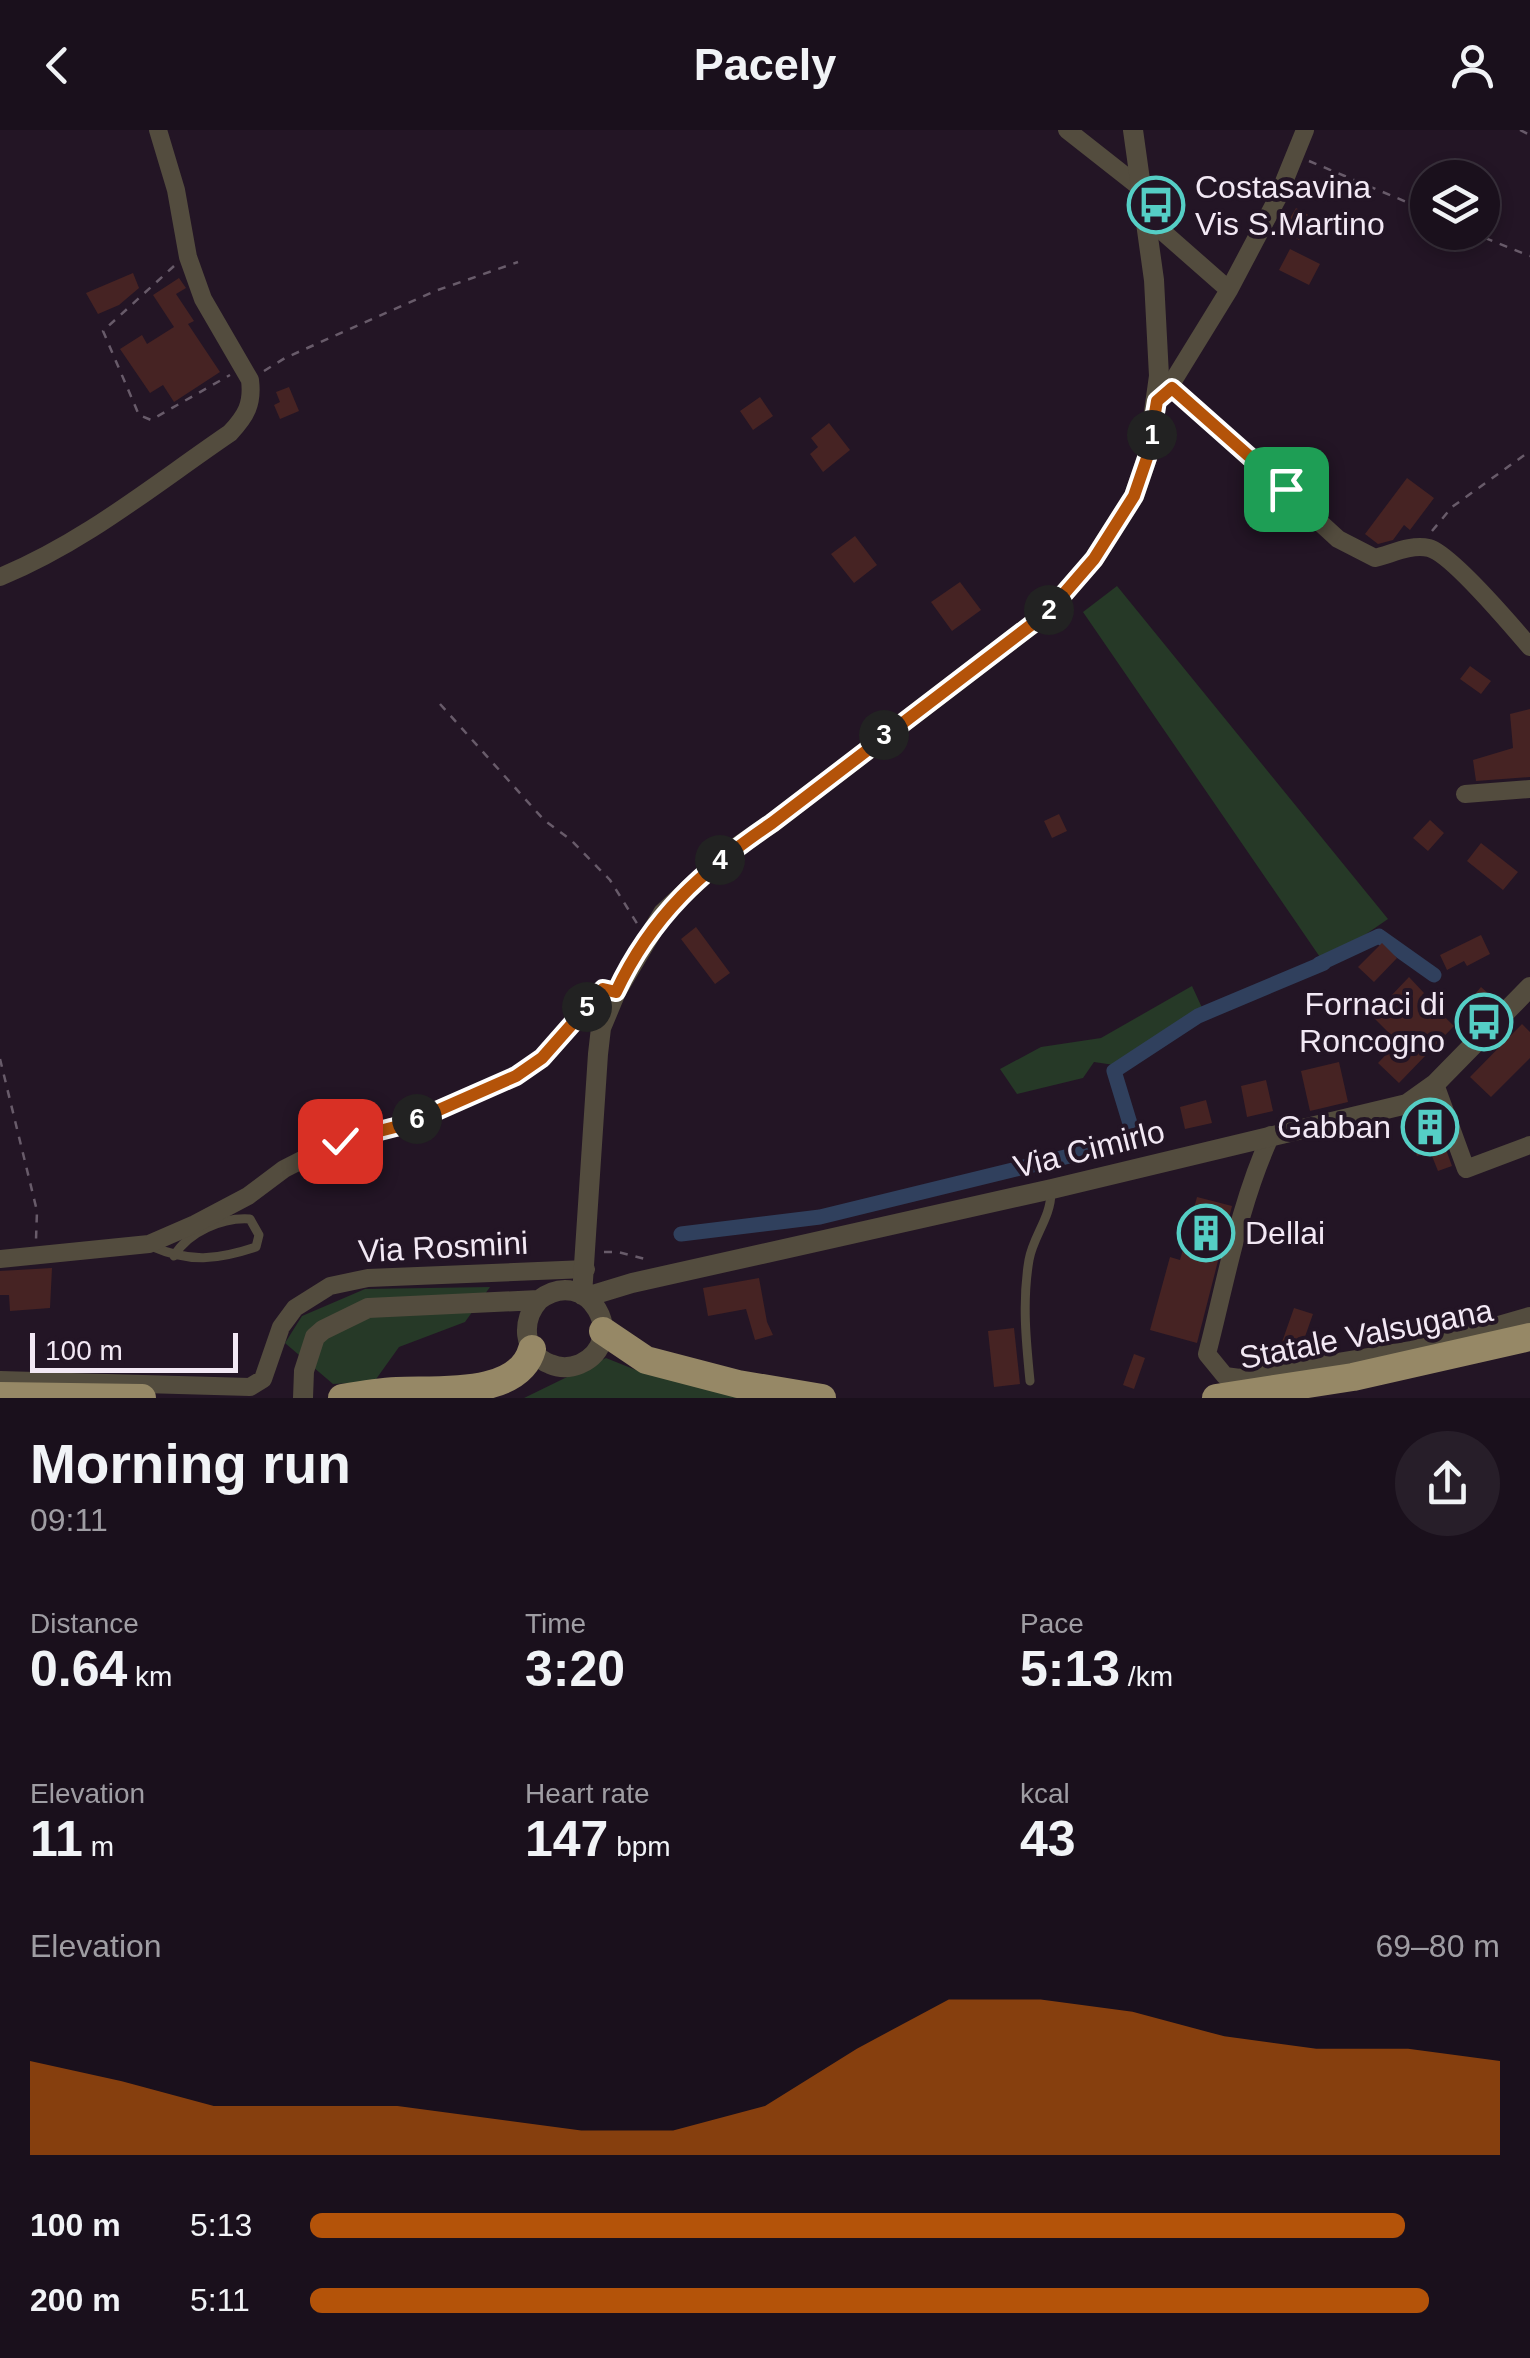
<!DOCTYPE html>
<meta charset="utf-8">
<style>
:root{--surface:#1a101c;--page:#271e29;--text:#f1f3f6;--muted:#9f9da3;--line:#38303b;--accent:#b45309}
body{margin:0;font-family:Arial,sans-serif;background:var(--page);color:var(--text);height:100vh;display:flex;flex-direction:column;font-size:38px;white-space:nowrap}
*{box-sizing:border-box;margin:0}
p{font-size:32px;color:var(--muted)}
.icon{flex:none;width:55px;height:55px;fill:none;stroke:currentColor;stroke-width:2;stroke-linecap:round;stroke-linejoin:round}
.map{position:relative;height:1268px;overflow:hidden}
.side{display:flex;flex-direction:column;background:var(--surface);flex:1}
.side>*{flex:none}
.buttons{position:absolute;left:1410px;top:30px;display:grid;gap:20px}
.buttons a{display:grid;place-items:center;width:90px;height:90px;border-radius:50%;background:var(--surface);box-shadow:0 5px 15px #0003,0 0 0 2px var(--line);font-size:50px}
.scale{position:absolute;left:30px;bottom:25px;width:208px;box-sizing:border-box;padding-left:10px;border:5px solid #f2e8f4;border-top:0;font-size:28px;line-height:35px;white-space:nowrap;color:#f2e8f4;-webkit-text-stroke:8px #231525;paint-order:stroke}
.pin{position:absolute;display:grid;place-items:center;width:85px;height:85px;color:#fff;margin:-42px;border-radius:20px;box-shadow:0 5px 15px #0006}
.km{position:absolute;width:50px;height:50px;margin:-25px;border-radius:50%;background:#222;color:#fff;font-size:28px;line-height:50px;text-align:center}
.round{display:grid;place-items:center;flex:none;width:105px;height:105px;border-radius:52px;background:var(--page)}
.summary{display:flex;align-items:center;justify-content:space-between;height:170px;padding:0 30px}
h1{font-size:55px;font-weight:600;line-height:75px}
.metrics{display:grid;grid-template-columns:repeat(3,1fr);gap:15px;height:170px;padding:10px 30px}
.metrics div{display:grid;align-content:center}
.metrics b{font-size:50px;font-weight:600}
.metrics small{font-size:28px;font-weight:400}
.metrics p{font-size:28px}
.chart{height:280px;padding:20px 30px}
.chart p{display:flex;justify-content:space-between}
.chart svg{width:100%;height:180px;margin-top:10px;fill:var(--accent);opacity:.7}
ul{padding:0 30px;list-style:none;font-size:32px}
li{display:grid;grid-template-columns:160px 120px 1fr;align-items:center;height:75px}
li i{height:25px;border-radius:12px;background:var(--accent)}
header{display:flex;justify-content:space-between;align-items:center;height:130px;padding:0 30px;background:var(--surface);font-size:45px;font-weight:600}
.map>svg:first-child{display:block}
.green{fill:#263927}
.lines{fill:none;stroke-linecap:round;stroke-linejoin:round}
.canal{stroke:#30405d;stroke-width:15}
.building{fill:#462323}
.path{stroke:#685b6a;stroke-width:2.5;stroke-dasharray:8 8;stroke-linecap:butt}
.service{stroke:#534c3e;stroke-width:9}
.minor{stroke:#534c3e;stroke-width:18}
.tertiary{stroke:#534c3e;stroke-width:20}
.trunk{stroke:#968866;stroke-width:28}
.route-casing{stroke:#fff;stroke-width:20}
.route{stroke:#b45309;stroke-width:12}
.labels{text-anchor:middle;stroke-width:8;stroke-linejoin:round;paint-order:stroke}
.poi-label{font-size:32px;fill:#f2e8f4;stroke:#231525;text-anchor:start}
.street-label{font-size:32px;fill:#f2e8f4;stroke:#231525}
</style>
<header><svg class="icon" aria-label="back" viewBox="0 0 24 24"><path d="M15 5l-7 7 7 7"/></svg>Pacely<svg class="icon" aria-label="person" viewBox="0 0 24 24"><circle cx="12" cy="8" r="4"/><path d="M4 21q1-7 8-7t8 7"/></svg></header>
<div class="map">
<svg width="1530" height="1268" viewBox="0 0 1530 1268">
<rect width="100%" height="100%" fill="#231525"/>
<path class="green" d="M1117,456L1388,789L1324,833L1083,482Z
M1192,856L1204,882L1121,936L1094,932L1083,948L1017,964L1000,939L1041,917L1101,908Z
M490,1157L465,1192L399,1217L374,1252L333,1254L285,1213L302,1186L365,1159Z
M606,1228L646,1244L754,1268H524Z"/>
<g class="lines">
<path class="canal" d="M1319,834L1379,806L1434,845
M681,1104L820,1087L1135,1010L1114,941L1198,886L1324,833"/>
</g>
<path class="building" d="M1296,78L1312,87L1299,110L1283,100Z
M1290,119L1320,134L1309,155L1279,140Z
M133,143L139,158L119,175L98,184L86,163Z
M179,148L186,158L176,164L194,191L188,194L220,242L174,272L163,255L150,263L120,219L142,205L147,214L174,197L153,165Z
M289,257L299,281L280,289L274,275L280,272L276,262Z
M760,267L773,286L753,300L740,281Z
M829,293L850,320L823,342L810,324L818,317L811,308Z
M1407,348L1434,368L1410,400L1404,395L1393,410L1378,414L1365,404Z
M855,406L877,435L854,453L831,424Z
M960,452L981,480L952,501L931,472Z
M1470,536L1491,551L1481,564L1460,549Z
M1530,579V647L1476,651L1473,630L1513,618L1510,584Z
M1059,684L1067,701L1052,708L1044,691Z
M1430,690L1444,703L1428,721L1413,708Z
M1481,713L1518,742L1503,760L1467,731Z
M696,797L730,843L715,854L681,809Z
M1481,805L1490,824L1467,836L1464,831L1447,840L1440,825Z
M1382,813L1397,828L1374,852L1358,837Z
M1409,847L1424,863L1422,865L1454,896L1399,953L1378,933L1398,912L1372,886Z
M1481,857L1497,871L1481,888L1466,875Z
M1522,894L1530,902V928L1491,967L1470,947Z
M1339,932L1348,972L1310,981L1301,941Z
M1266,950L1273,981L1247,987L1241,956Z
M1206,970L1212,993L1185,999L1180,977Z
M1431,978L1452,1036L1438,1041L1430,1021L1417,1026L1412,1012L1417,1010L1409,988Z
M1197,1067L1232,1076L1197,1213L1150,1200L1170,1127L1180,1130Z
M52,1138L50,1178L10,1181L9,1165H0V1141Z
M759,1148L767,1192L773,1205L755,1210L746,1179L708,1186L703,1158Z
M1294,1178L1313,1184L1301,1218L1282,1212Z
M1014,1198L1020,1254L994,1257L988,1201Z
M1134,1224L1145,1228L1134,1259L1123,1255Z"/>
<g class="lines">
<path class="path" d="M1520,0L1530,5
M1309,31L1428,81
M1470,102L1530,126
M174,136L103,201L139,285L151,290L230,245
M264,241L285,228L435,161L518,132
M1432,401L1452,377L1530,321
M440,574L544,690L571,710L610,750L638,795
M0,929L37,1081L36,1110
M604,1122H618L649,1130"/>
<path class="service" d="M151,1116C190,1133 217,1130 256,1117L259,1105L250,1089C223,1087 188,1102 174,1126
M1030,1251C1026,1211 1022,1171 1029,1130C1033,1106 1051,1088 1051,1062"/>
<path class="minor" d="M1067,0L1142,59
M1146,87L1229,160
M1172,257L1338,409L1375,428C1392,424 1410,414 1429,418C1450,423 1513,497 1530,517
M1165,264L1229,160L1277,69L1305,0
M0,447C85,412 155,354 230,303C246,286 253,274 250,250L203,169L188,127L176,60L158,0
M1465,664L1530,659
M1435,954L1466,1039L1530,1015
M1271,1005C1239,1074 1226,1151 1207,1224L1225,1246L1240,1248L1412,1220L1530,1186
M0,1129L149,1114L195,1094L248,1066L284,1039L339,1011L407,993L516,946L542,929L603,859L616,862
M0,1250L250,1257L263,1249L281,1197L295,1178L330,1156L368,1148L586,1139"/>
<path class="tertiary" d="M582,1165L598,924L601,898L616,862L663,783L727,724L772,693L1048,482L1094,429L1134,366L1148,325L1159,246L1154,150L1133,0
M586,1167L632,1153L1052,1059L1407,974L1435,954L1530,857
M303,1268L304,1241L315,1207L323,1200L368,1178L539,1170C588,1133 631,1211 580,1234C570,1238 559,1238 550,1234C522,1223 521,1190 539,1170"/>
<path class="trunk" d="M603,1201L646,1230L738,1254L822,1268
M0,1266L142,1268
M342,1268C360,1265 379,1262 397,1261C436,1259 519,1268 532,1219
M1216,1268L1353,1247L1530,1207"/>
</g>
<g class="lines">
<g class="route-casing">
<path id="route" d="M340,1011L407,994L516,946L542,928L603,859L616,862C652,785 703,740 772,693L1048,482L1094,429L1134,366L1148,325L1157,271L1172,258L1286,359"/>
</g>
<use href="#route" class="route"/>
</g>
<defs>
<g id="bus-ring" transform="scale(2.875)"><circle r="9.5" fill="#231525" stroke="#55cec5" stroke-width="1.5"/><path d="M-5-6H5V4H4V6H2V4H-2V6H-4V4H-5ZM-3.5-4V0h7V-4ZM-3.5 1.2v1.5H-2V1.2ZM2 1.2v1.5H3.5V1.2Z" fill="#55cec5"/></g>
<g id="building-ring" transform="scale(2.875)"><circle r="9.5" fill="#231525" stroke="#55cec5" stroke-width="1.5"/><path d="M-4-6H4V6H1V3H-1V6H-4ZM-2.5-4.3h1.7v1.8h-1.7ZM.8-4.3h1.7v1.8H.8ZM-2.5-1h1.7V.8h-1.7ZM.8-1h1.7V.8H.8Z" fill="#55cec5"/></g>
</defs>
<g fill-rule="evenodd">
<use href="#bus-ring" x="1156" y="75"/>
<use href="#bus-ring" x="1484" y="892"/>
<use href="#building-ring" x="1430" y="997"/>
<use href="#building-ring" x="1206" y="1103"/>
</g>
<g class="labels">
<g class="poi-label">
<text x="1195" y="68">Costasavina<tspan x="1195" dy="37">Vis S.Martino</tspan></text>
<text x="1445" y="885" text-anchor="end">Fornaci di<tspan x="1445" dy="37">Roncogno</tspan></text>
<text x="1391" y="1008" text-anchor="end">Gabban</text>
<text x="1245" y="1114">Dellai</text>
</g>
<g class="street-label">
<text transform="translate(1089 1019) rotate(-14)" y="11">Via Cimirlo</text>
<text transform="translate(443 1117) rotate(-3)" y="11">Via Rosmini</text>
<text transform="translate(1366 1204) rotate(-11)" y="11">Statale Valsugana</text>
</g>
</g>
</svg>
<div class="buttons">
<a><svg class="icon" aria-label="layers" viewBox="0 0 24 24"><path d="M12 4l9 5-9 5-9-5zM3 14l9 5 9-5"/></svg></a>
</div>
<div class="scale">100 m</div>
<div class="pin" style="left:1286px;top:359px;background:#1e9e55"><svg class="icon" aria-label="arrive" viewBox="0 0 24 24"><path d="M6 21V4h12l-3 4 3 4H6"/></svg></div>
<div class="pin" style="left:340px;top:1011px;background:#d93025"><svg class="icon" aria-label="check" viewBox="0 0 24 24"><path d="M5 12l5 5 9-10"/></svg></div>
<b class="km" style="left:1152px;top:305px">1</b>
<b class="km" style="left:1049px;top:480px">2</b>
<b class="km" style="left:884px;top:605px">3</b>
<b class="km" style="left:720px;top:730px">4</b>
<b class="km" style="left:587px;top:877px">5</b>
<b class="km" style="left:417px;top:989px">6</b>
</div>
<section class="side">
<div class="summary"><div><h1>Morning run</h1><p>09:11</p></div><a class="round"><svg class="icon" aria-label="share" viewBox="0 0 24 24"><path d="M12 15V3M7 8l5-5 5 5M5 13v7h14v-7"/></svg></a></div>
<div class="metrics">
<div><p>Distance</p><b>0.64<small> km</small></b></div>
<div><p>Time</p><b>3:20</b></div>
<div><p>Pace</p><b>5:13<small> /km</small></b></div>
</div>
<div class="metrics">
<div><p>Elevation</p><b>11<small> m</small></b></div>
<div><p>Heart rate</p><b>147<small> bpm</small></b></div>
<div><p>kcal</p><b>43</b></div>
</div>
<div class="chart"><p><span>Elevation</span>69–80 m</p>
<svg viewBox="0 0 160 44" preserveAspectRatio="none"><path d="M0 44V21L10 26L20 32L30 32L40 32L50 35L60 38L70 38L80 32L90 18L100 6L110 6L120 9L130 15L140 18L150 18L160 21V44z"/></svg>
</div>
<ul>
<li><b>100 m</b>5:13<i style="width:92%"></i></li>
<li><b>200 m</b>5:11<i style="width:94%"></i></li>
</ul>
</section>
